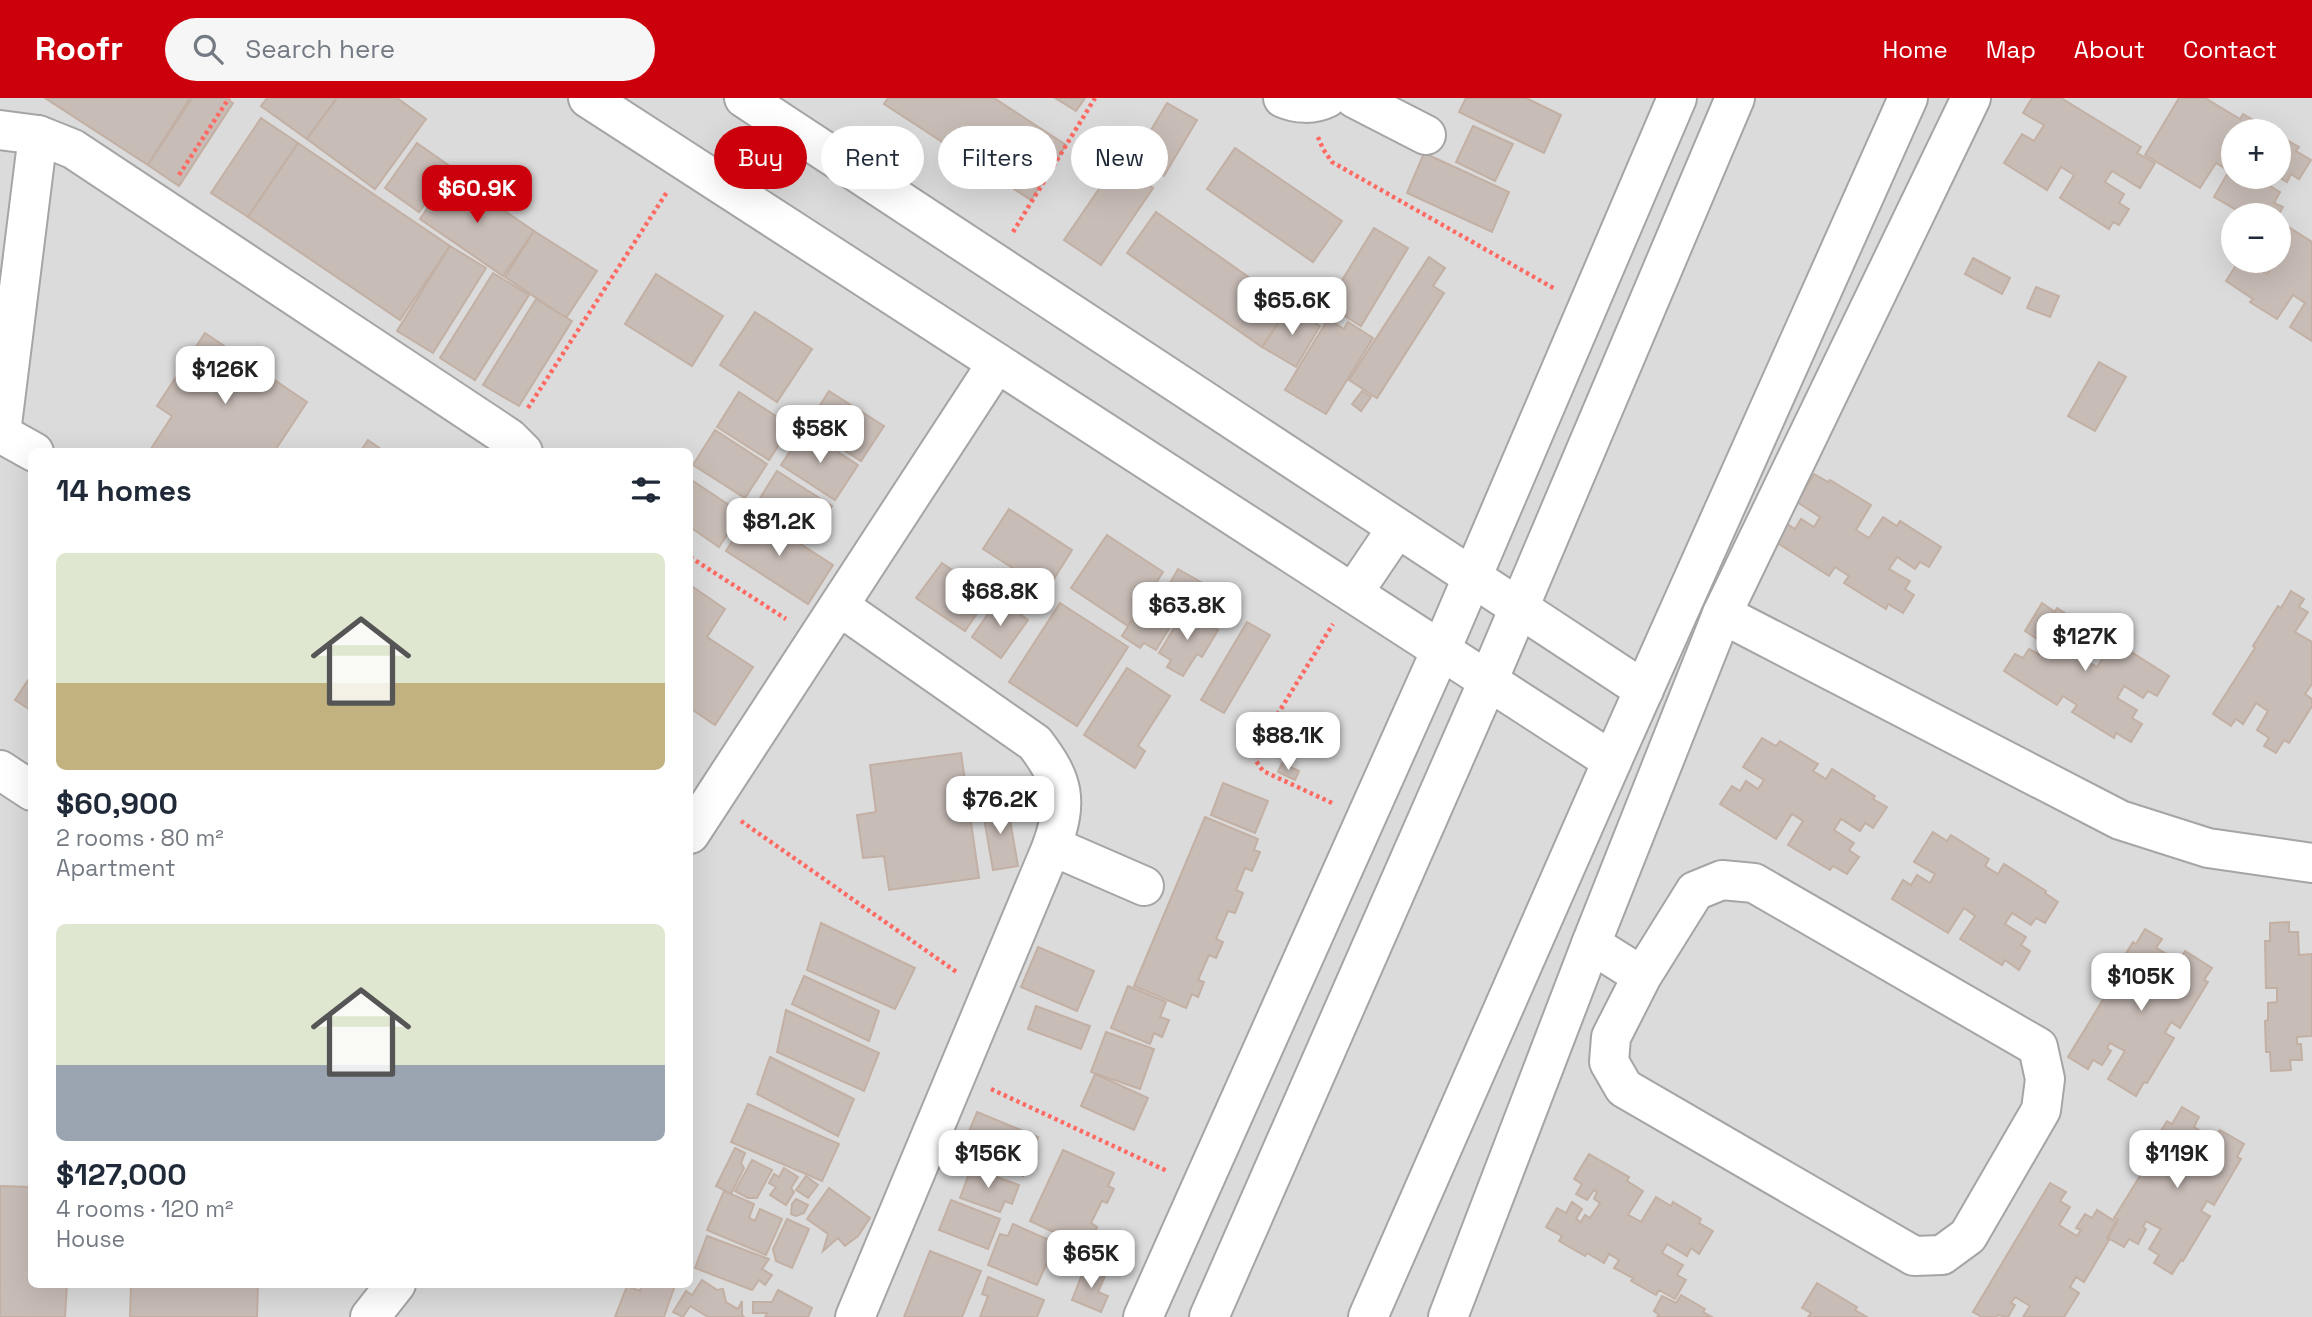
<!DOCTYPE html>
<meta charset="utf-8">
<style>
body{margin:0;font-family:"Space Grotesk",sans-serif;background:#f6f6f7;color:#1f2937;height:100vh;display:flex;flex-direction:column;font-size:26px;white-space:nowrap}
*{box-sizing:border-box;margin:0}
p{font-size:23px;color:#747a83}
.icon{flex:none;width:38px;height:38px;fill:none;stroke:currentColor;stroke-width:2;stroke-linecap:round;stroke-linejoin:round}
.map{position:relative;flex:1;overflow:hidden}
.details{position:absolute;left:28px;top:350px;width:665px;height:840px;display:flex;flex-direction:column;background:#fff;border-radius:10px;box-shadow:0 7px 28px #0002}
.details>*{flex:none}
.guide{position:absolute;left:714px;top:28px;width:665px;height:63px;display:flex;gap:14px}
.fabs{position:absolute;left:2221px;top:21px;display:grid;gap:14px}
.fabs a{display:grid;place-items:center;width:70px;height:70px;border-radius:50%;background:#fff;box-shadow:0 7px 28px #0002;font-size:35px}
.price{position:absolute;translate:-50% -60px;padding:0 16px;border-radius:14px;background:#fff;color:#222;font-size:23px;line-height:46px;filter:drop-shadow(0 2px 4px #0008)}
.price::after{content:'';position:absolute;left:50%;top:42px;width:21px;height:16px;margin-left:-10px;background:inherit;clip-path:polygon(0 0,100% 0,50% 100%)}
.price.current{background:#cb000c;color:#fff}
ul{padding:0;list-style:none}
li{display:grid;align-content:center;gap:14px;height:371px;padding:0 28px}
li span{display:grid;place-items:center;height:217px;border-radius:10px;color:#555}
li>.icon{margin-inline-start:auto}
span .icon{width:126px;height:126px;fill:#fffc;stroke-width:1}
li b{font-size:30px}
h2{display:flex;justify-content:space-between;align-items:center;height:84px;padding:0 28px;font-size:30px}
.chip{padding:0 24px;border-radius:32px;background:#fff;box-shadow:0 7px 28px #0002;font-size:24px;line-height:63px}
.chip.current{background:#cb000c;color:#fff}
header{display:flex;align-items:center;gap:42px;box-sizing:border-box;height:98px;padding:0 35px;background:#cb000c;color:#fff}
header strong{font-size:33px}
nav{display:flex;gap:38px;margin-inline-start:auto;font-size:24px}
.search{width:490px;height:63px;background:#f6f6f7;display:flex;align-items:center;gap:18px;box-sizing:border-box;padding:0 24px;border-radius:38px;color:#747a83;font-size:26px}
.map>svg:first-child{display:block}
.residential{fill:#dcdbdb;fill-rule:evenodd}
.building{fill:#c8bcb6;stroke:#c3b0a4;stroke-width:2}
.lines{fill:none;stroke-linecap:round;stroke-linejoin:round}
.minor-casing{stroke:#a5a5a5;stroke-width:42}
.path{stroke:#ff6b64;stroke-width:4.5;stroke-dasharray:3.5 3.5;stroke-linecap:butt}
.minor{stroke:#fff;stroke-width:38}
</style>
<header>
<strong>Roofr</strong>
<div class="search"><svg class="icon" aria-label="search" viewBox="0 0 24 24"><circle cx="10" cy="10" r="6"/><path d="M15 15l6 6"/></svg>Search here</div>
<nav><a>Home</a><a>Map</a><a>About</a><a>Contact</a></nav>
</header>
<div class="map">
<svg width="2312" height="1219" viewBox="0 0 2312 1219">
<rect width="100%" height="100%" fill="#f0ebe3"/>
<path class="residential" d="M 0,0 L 2312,0 L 2312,1219 L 0,1219 ZM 2233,33 L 2278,33 L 2278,79 L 2233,79 ZM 2233,117 L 2278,117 L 2278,163 L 2233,163 ZM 32,354 L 690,354 L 690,1186 L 32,1186 Z"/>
<g class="building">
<polygon points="45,0 190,0 148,67"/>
<polygon points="192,0 225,0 233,5 179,88 148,67"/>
<polygon points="267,0 337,0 307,41 261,8"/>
<polygon points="337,0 397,0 426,21 375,91 307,41"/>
<polygon points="888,0 994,0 1066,47 1031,102 884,6"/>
<polygon points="1055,0 1085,0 1076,13"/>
<polygon points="1466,0 1526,0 1561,17 1544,55 1459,14"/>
<polygon points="2032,0 2061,0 2141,49 2137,55 2155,65 2140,90 2112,73 2105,84 2124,96 2119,105 2129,111 2119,127 2113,124 2109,131 2060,100 2074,77 2061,69 2047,92 2004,65 2022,36 2034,43 2044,27 2023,15"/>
<polygon points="2179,0 2205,0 2240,21 2243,16 2272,33 2233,33 2233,79 2262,79 2260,82 2280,94 2274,105 2283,109 2278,118 2245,117 2214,99 2229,73 2216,65 2200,90 2145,57"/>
<polygon points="1167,5 1197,22 1164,78 1134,61"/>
<polygon points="261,20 298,45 248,119 211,95"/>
<polygon points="1473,28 1513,46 1495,83 1456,64"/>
<polygon points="2278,37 2299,49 2296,53 2311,62 2299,81 2291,76 2287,84 2278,79"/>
<polygon points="298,45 450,148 400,222 248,119"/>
<polygon points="417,45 451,69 419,114 385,90"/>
<polygon points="1235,50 1342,123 1313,164 1207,91"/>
<polygon points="1424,55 1509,94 1492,134 1407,95"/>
<polygon points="1116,66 1153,90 1101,167 1064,142"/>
<polygon points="451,76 534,133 503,178 420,121"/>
<polygon points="1156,114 1290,208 1262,249 1127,155"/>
<polygon points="2279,123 2312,144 2312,243 2290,229 2305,205 2293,197 2277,221 2250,204 2253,201 2226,183 2239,163 2246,163 2267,176 2275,163 2278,163"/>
<polygon points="1374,130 1408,150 1361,228 1327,207"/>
<polygon points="534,133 597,173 566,220 505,179"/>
<polygon points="450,148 486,170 433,255 397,233"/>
<polygon points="1429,159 1445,170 1433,188 1444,195 1377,300 1349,282"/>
<polygon points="1973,160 2010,180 2002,196 1965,176"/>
<polygon points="493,175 529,197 475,282 440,260"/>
<polygon points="656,176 723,218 692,268 625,226"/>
<polygon points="2036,189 2059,198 2050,219 2027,210"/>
<polygon points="536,201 572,223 519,308 483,287"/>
<polygon points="1290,208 1320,228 1296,269 1262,249"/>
<polygon points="755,214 812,251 777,304 720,267"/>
<polygon points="1328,221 1344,231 1348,224 1373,240 1326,316 1285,292"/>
<polygon points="205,235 307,304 274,354 149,354 172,318 157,308"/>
<polygon points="2099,264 2126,279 2095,333 2068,318"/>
<polygon points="829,293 884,328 861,363 807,328"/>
<polygon points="1362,293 1371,299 1361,313 1352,306"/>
<polygon points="739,294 791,328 769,362 717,329"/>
<polygon points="715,332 767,366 745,400 693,367"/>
<polygon points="804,332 858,367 835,402 781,367"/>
<polygon points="368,342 385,354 360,354"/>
<polygon points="777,373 832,408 809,443 755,408"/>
<polygon points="1814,376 1828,384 1830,382 1871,407 1856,432 1869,440 1883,419 1897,428 1900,423 1941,449 1929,469 1920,464 1915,471 1897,459 1889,471 1910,483 1905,491 1914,497 1903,515 1888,506 1886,511 1844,485 1849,478 1835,469 1829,478 1776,444 1787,426 1795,431 1801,421 1814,429 1820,419 1797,404"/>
<polygon points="690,381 741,415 719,449 690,429"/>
<polygon points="1009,411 1072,452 1047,492 983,451"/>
<polygon points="751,414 833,467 808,506 726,453"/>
<polygon points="1107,437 1163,474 1128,528 1071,490"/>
<polygon points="942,465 989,498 965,533 916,500"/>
<polygon points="1178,471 1204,486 1193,506 1166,492"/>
<polygon points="690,487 725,511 707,539 753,569 715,627 690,610"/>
<polygon points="1151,491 1182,509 1156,552 1144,545 1140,550 1122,538"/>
<polygon points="2291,493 2304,501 2299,509 2308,514 2295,534 2312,544 2312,586 2305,596 2312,601 2312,608 2289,645 2284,642 2276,655 2264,648 2269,640 2257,632 2268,613 2256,605 2243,626 2236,621 2231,628 2213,616 2255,550 2253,548 2278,508 2281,510"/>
<polygon points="1213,494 1236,509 1224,528 1201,513"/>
<polygon points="999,500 1028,522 1001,560 972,539"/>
<polygon points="1060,505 1128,549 1077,628 1009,584"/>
<polygon points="2042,505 2055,514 2057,510 2099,537 2084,561 2097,569 2110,548 2125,557 2128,552 2169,578 2157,598 2148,593 2143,600 2124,588 2117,600 2137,612 2132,620 2142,626 2131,644 2116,635 2114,640 2072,614 2077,607 2063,598 2057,607 2004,573 2015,556 2023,560 2029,551 2042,558 2048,548 2025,533"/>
<polygon points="1185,512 1218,532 1202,559 1197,556 1183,578 1167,569 1171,562 1159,555"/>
<polygon points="1247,524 1270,537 1224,615 1201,602"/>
<polygon points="1127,570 1170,598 1138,648 1145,653 1135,670 1084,637"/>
<polygon points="32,576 32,613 15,602"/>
<polygon points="1762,640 1776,648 1780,643 1818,666 1813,673 1826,681 1832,671 1875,698 1873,701 1887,709 1873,730 1865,725 1860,733 1841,721 1834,732 1854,745 1849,752 1859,759 1847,776 1833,768 1830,772 1788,747 1803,723 1792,716 1776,741 1720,706 1732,688 1740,693 1746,683 1758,691 1764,682 1743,669"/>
<polygon points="961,655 979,780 889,792 884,758 863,760 857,717 876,714 870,667"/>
<polygon points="1282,665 1299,673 1295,682 1278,674"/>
<polygon points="1223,685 1268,703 1255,735 1211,717"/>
<polygon points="1007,705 1018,768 993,772 982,709"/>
<polygon points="1205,719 1258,741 1254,752 1260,754 1252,773 1245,770 1236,792 1243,795 1235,815 1228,813 1216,841 1223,844 1216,860 1209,857 1198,882 1204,884 1198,899 1192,896 1186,910 1134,888"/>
<polygon points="1933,734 1947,743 1951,737 1989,761 1985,768 1998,776 2004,766 2046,793 2045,795 2058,804 2045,825 2036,820 2031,827 2012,815 2005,826 2026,839 2021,847 2030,853 2019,872 2005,862 2002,867 1960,841 1975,818 1964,810 1948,835 1892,801 1903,782 1911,787 1917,777 1930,785 1935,776 1914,764"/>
<polygon points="2289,824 2289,834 2298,834 2299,857 2312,856 2312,938 2297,939 2297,946 2301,946 2302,962 2290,962 2291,972 2271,973 2270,954 2266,954 2265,923 2268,922 2268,905 2277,904 2277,890 2266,890 2265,843 2270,843 2270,825"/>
<polygon points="821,825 915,870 895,911 807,872"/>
<polygon points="2145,831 2162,841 2156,850 2167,856 2156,874 2168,881 2185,853 2212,870 2204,882 2208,884 2180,930 2171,924 2165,935 2174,940 2147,985 2144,984 2136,998 2108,981 2125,953 2110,945 2107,950 2111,953 2102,967 2093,962 2088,971 2068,959 2118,877 2114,875 2133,844 2136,846"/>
<polygon points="1038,849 1094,873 1077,913 1021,889"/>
<polygon points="804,878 879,913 869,943 792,906"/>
<polygon points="1128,888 1166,904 1160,919 1169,922 1162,939 1154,935 1150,946 1111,930"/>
<polygon points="1036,908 1090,928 1081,951 1028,931"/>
<polygon points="786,912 879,955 864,993 777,954"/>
<polygon points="1106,934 1154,951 1140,991 1091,974"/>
<polygon points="770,959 854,1001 838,1038 757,996"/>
<polygon points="1095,976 1148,1000 1134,1032 1081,1008"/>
<polygon points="748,1006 839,1046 822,1083 731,1044"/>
<polygon points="2182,1009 2199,1019 2194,1029 2201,1033 2190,1051 2204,1059 2220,1032 2244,1046 2237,1059 2241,1061 2214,1107 2207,1103 2201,1113 2210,1118 2183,1163 2181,1162 2172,1176 2154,1165 2159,1157 2149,1151 2161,1131 2146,1123 2143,1129 2146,1131 2138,1146 2129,1141 2124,1149 2108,1140 2118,1122 2114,1120 2156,1052 2151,1049 2167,1023 2172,1026"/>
<polygon points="977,1014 1038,1039 1023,1078 961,1053"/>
<polygon points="735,1050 745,1055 741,1065 744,1070 731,1096 716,1088"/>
<polygon points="1063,1052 1114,1075 1108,1088 1114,1091 1107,1105 1102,1103 1091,1125 1097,1129 1091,1144 1084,1141 1081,1147 1030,1123"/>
<polygon points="1589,1056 1629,1079 1627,1083 1643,1093 1628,1117 1641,1124 1656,1099 1671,1108 1673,1104 1701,1121 1699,1125 1713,1133 1699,1156 1691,1150 1687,1158 1667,1146 1662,1155 1683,1167 1677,1177 1686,1182 1675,1201 1659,1192 1656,1197 1631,1183 1633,1180 1614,1170 1619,1162 1609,1156 1604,1165 1587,1155 1585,1158 1559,1143 1562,1138 1546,1129 1557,1110 1566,1115 1572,1104 1582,1111 1576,1121 1581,1124 1585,1117 1590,1120 1600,1105 1594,1101 1597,1094 1594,1092 1587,1102 1576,1096 1582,1086 1574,1081"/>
<polygon points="752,1062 772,1072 757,1100 748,1100 735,1093"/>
<polygon points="784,1070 798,1079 791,1090 794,1094 786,1107 770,1097 776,1089 769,1085 774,1076 779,1079"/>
<polygon points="971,1070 1019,1087 1012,1106 1005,1103 1000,1114 960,1100"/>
<polygon points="806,1078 818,1087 808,1100 796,1092"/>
<polygon points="2050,1085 2066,1094 2060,1103 2070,1109 2059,1127 2077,1138 2081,1132 2076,1130 2085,1116 2092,1120 2097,1112 2116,1124 2107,1140 2109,1142 2084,1184 2076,1179 2070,1189 2079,1195 2064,1219 2023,1219 2030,1208 2015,1199 2011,1205 2015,1207 2008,1219 1998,1217 1996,1219 1982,1219 1973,1214"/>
<polygon points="0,1088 32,1089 32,1186 67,1186 65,1219 0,1219"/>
<polygon points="829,1090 870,1120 858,1138 845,1148 838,1140 823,1153 828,1136 807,1121"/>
<polygon points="724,1093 754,1106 749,1120 755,1123 760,1111 782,1121 766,1157 707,1132"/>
<polygon points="796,1101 808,1107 804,1115 796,1118 791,1116 792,1106"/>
<polygon points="951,1102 1000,1121 988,1151 939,1132"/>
<polygon points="787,1121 809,1131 792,1170 776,1163 773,1151"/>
<polygon points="1013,1126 1056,1145 1037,1187 988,1167 1000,1136 1008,1138"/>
<polygon points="707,1138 769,1161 762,1171 772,1177 765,1187 759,1182 752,1192 695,1170"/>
<polygon points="930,1153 981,1173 962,1219 904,1219"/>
<polygon points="1085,1169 1105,1178 1098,1194 1108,1198 1101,1214 1072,1202"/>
<polygon points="988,1179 1044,1202 1037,1219 980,1219 988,1198 982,1196"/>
<polygon points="702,1182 717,1192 723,1191 726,1204 738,1211 742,1203 742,1217 744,1219 708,1219 690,1208 683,1219 673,1214 686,1193 692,1197"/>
<polygon points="1817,1185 1857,1209 1855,1212 1867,1219 1808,1219 1811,1215 1802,1210"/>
<polygon points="131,1186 258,1186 257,1219 130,1219"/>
<polygon points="642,1186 675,1187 664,1219 615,1219 627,1188 640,1193"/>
<polygon points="778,1192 812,1210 808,1219 765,1219 767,1215 753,1215 753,1204 772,1204"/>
<polygon points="1681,1197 1705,1211 1703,1214 1712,1219 1657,1219 1659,1217 1654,1213 1662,1198 1676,1205"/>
</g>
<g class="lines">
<g class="minor-casing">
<g id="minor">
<polyline points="588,0 1612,663"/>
<polyline points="744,0 1644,592"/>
<path d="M 1283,0 C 1297,6 1313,7 1327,0"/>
<polyline points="1354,0 1426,37"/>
<polyline points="0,32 38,37 73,51 509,340 523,354"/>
<polyline points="0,335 34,354"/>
<polyline points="1,335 38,37"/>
<polyline points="1353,495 1397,430"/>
<path d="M 839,508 L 1035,645 C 1064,683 1068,702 1052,748 L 855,1219"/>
<polyline points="1722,516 2120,722 2208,750 2312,765"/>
<polyline points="0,672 32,693"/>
<polyline points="690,736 997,265"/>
<polyline points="1052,748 1144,788"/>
<polyline points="1591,846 1642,878 1695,793 1722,782 1754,785 2038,949 2045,981 2041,1012 1968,1138 1942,1157 1914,1158 1624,990 1609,964 1611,939 1642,878"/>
<polyline points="370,1219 396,1186"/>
<polyline points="1143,1219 1441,552 1677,0"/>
<polyline points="1209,1219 1488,583 1735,0"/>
<polyline points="1368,1219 1612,663 1908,0"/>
<polyline points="1448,1219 1591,846 1722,516 1971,0"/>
</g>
</g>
<g class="path">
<polyline points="1318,39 1323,51 1332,64 1555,191"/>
<polyline points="179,77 229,0"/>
<polyline points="1013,134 1095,0"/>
<polyline points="528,310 667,94"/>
<polyline points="690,459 786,521"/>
<polyline points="1332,705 1263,673 1256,663 1258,649 1263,640 1333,526"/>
<polyline points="741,723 958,875"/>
<polyline points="991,991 1167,1073"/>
</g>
<use href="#minor" class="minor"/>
</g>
</svg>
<div class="fabs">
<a>+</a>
<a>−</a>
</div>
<b class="price current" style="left:477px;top:127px">$60.9K</b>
<b class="price" style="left:1292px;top:239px">$65.6K</b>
<b class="price" style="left:225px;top:308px">$126K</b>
<b class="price" style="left:820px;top:367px">$58K</b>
<b class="price" style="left:779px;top:460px">$81.2K</b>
<b class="price" style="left:1000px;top:530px">$68.8K</b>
<b class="price" style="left:1187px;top:544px">$63.8K</b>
<b class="price" style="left:2085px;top:575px">$127K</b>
<b class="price" style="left:1288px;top:674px">$88.1K</b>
<b class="price" style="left:1000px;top:738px">$76.2K</b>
<b class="price" style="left:2141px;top:915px">$105K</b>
<b class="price" style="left:988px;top:1092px">$156K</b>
<b class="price" style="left:2177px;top:1092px">$119K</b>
<b class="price" style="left:1091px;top:1192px">$65K</b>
<div class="guide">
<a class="chip current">Buy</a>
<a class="chip">Rent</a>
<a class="chip">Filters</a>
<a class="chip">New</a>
</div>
<section class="details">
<h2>14 homes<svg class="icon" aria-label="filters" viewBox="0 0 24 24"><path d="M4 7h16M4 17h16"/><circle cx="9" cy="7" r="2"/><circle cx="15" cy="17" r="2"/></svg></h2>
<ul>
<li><span style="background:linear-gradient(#dfe7d0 60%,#c2b280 0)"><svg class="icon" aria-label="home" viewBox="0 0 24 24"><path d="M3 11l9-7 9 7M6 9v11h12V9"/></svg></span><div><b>$60,900</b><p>2 rooms · 80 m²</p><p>Apartment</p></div></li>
<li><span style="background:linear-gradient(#dfe7d0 65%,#9aa5b1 0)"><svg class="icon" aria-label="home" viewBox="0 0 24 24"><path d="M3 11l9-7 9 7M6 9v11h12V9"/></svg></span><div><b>$127,000</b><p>4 rooms · 120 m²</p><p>House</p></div></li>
</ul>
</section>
</div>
